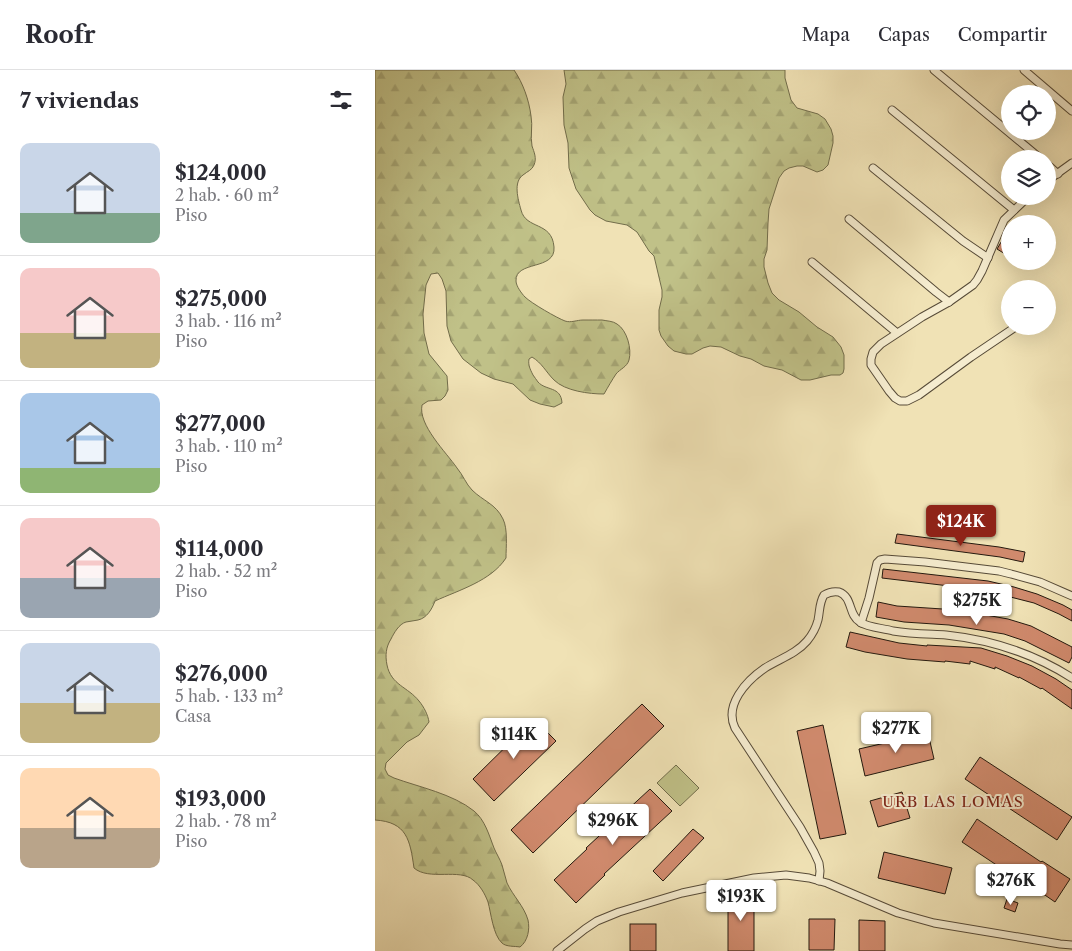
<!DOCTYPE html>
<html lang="es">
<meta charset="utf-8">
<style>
body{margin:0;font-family:"Libre Caslon Text",serif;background:#f2f2f3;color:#2b2b33;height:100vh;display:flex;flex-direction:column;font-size:19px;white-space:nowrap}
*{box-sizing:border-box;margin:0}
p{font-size:16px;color:#7c7c81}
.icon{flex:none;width:28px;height:28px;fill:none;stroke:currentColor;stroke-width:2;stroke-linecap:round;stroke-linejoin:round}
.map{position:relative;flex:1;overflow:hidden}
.details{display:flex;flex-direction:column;background:#fff;width:375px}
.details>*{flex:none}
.tools{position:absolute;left:626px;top:15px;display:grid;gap:10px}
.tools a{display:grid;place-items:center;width:55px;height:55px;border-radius:50%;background:#fff;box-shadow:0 5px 20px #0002;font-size:25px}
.price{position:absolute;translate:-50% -42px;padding:0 11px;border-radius:5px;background:#fff;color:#222;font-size:16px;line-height:32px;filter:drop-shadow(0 1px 2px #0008)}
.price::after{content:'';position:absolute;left:50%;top:30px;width:15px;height:11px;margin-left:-8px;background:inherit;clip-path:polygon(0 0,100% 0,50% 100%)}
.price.active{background:#8f2418;color:#fff}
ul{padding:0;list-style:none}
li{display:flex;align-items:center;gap:15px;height:125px;padding:0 20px}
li+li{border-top:1px solid #e1e1e2}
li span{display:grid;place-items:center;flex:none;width:140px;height:100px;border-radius:10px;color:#555}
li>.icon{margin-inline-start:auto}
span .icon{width:60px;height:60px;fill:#fffc;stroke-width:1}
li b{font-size:21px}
h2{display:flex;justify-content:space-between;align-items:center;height:60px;padding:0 20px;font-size:21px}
header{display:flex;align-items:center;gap:30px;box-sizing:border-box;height:70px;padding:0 25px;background:#fff;border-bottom:1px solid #e1e1e2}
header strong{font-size:24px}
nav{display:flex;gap:28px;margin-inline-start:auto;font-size:18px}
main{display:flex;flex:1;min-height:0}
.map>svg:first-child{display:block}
.forest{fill:url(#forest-firs);stroke:#726d4b}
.pitch{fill:#c0c188;stroke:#726d4b}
.building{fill:#d08a6d;stroke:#24190e}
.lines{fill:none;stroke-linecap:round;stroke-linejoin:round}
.street-casing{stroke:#574b38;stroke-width:9}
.street{stroke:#f5eccf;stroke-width:7}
.labels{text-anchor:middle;stroke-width:4;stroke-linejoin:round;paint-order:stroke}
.neighbourhood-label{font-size:15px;letter-spacing:1px;fill:#7a1f14;stroke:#f5eccf}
</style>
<header>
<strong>Roofr</strong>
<nav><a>Mapa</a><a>Capas</a><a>Compartir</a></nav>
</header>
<main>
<section class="details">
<h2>7 viviendas<svg class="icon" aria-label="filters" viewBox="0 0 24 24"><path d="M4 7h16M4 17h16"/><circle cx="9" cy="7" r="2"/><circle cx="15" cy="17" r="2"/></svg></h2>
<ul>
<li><span style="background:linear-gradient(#c9d6e8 70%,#7fa58c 0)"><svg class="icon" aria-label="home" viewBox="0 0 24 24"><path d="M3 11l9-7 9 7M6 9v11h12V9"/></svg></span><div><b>$124,000</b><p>2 hab. · 60 m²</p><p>Piso</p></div></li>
<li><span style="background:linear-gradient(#f6c9c9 65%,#c2b280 0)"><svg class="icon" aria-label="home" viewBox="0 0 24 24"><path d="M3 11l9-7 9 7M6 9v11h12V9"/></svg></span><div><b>$275,000</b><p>3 hab. · 116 m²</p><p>Piso</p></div></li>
<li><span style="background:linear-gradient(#a9c7e8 75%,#8fb573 0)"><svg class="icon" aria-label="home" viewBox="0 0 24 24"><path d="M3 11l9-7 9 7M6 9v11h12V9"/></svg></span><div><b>$277,000</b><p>3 hab. · 110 m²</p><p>Piso</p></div></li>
<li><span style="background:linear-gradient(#f6c9c9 60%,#9aa5b1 0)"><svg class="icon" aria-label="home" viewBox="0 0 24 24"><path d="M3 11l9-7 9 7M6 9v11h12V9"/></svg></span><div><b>$114,000</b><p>2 hab. · 52 m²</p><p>Piso</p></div></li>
<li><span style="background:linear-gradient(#c9d6e8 60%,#c2b280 0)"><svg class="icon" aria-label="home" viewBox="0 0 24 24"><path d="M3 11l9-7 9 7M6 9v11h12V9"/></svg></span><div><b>$276,000</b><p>5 hab. · 133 m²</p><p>Casa</p></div></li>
<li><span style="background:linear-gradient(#ffd9b3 60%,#b9a48a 0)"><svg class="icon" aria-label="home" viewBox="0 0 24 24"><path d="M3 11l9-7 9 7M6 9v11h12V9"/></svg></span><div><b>$193,000</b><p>2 hab. · 78 m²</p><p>Piso</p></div></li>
</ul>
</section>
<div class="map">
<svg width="697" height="881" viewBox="0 0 697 881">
<defs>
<pattern id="forest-firs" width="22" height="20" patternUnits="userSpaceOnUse" patternTransform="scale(1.25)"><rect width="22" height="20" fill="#c0c188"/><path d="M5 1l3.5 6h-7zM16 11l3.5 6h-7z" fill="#a5a574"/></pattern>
</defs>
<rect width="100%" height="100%" fill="#f0e2b5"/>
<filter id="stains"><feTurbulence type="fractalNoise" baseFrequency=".004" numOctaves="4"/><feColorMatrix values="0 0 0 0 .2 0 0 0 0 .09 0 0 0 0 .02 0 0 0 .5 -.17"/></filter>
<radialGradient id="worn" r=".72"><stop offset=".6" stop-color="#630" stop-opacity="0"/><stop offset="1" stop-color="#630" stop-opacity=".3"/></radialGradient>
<g class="forest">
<path d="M 0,0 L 139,0 C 148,13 154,30 156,46 C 158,56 155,66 157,76 C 159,82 162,88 159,95 C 157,100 153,101 148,105 C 138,112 143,129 146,140 C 151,160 177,151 179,177 C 181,201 140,190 141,211 C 141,216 147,224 150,227 C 156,233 182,248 190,251 C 196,253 202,250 208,250 C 215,250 221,250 227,250 C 232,251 238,251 242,254 C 252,260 257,279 254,290 C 252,297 245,299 241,304 C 237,310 233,317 229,324 C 214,324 190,321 179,310 C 171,302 167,293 157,287 L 154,289 C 153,295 155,299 158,305 C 160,307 161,310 163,312 C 171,321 186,316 187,333 L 179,337 L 165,334 L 155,330 L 138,314 L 119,309 L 106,303 L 88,289 L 76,271 L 72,256 L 71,221 L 67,209 L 63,203 L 56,204 L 51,215 L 48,244 L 49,263 L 54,284 L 72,306 L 73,320 L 70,326 L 66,330 L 53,331 L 47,335 C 43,355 71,382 82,398 C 88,405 91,414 97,420 C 108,431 121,434 128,449 C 133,459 131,477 131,488 C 116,511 84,520 60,531 C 57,539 52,548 43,550 C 39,551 35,551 31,552 C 24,554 19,563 16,569 C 11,577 10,585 12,595 C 16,615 33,617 44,631 C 49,637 53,645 54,652 L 44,665 L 32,672 L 11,693 L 10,699 L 13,705 L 19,708 C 44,717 78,724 99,741 C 110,750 114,765 119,778 C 121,783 125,789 127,795 C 129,801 130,807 132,813 C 138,826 149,836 153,850 C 155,859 153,871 145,877 C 140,876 131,877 127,873 C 118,865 116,843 113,832 C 110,824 105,815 98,810 C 85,798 54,811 39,798 C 35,770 32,752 0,750 Z"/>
<polygon points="189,0 410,0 410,8 416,30 422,38 443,44 450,49 456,59 458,66 458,73 453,95 448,100 442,102 428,96 422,96 414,98 409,101 404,108 394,139 393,153 392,180 389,189 389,197 393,213 397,223 404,230 424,242 442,257 458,267 466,277 469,285 469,299 468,303 465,305 456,305 435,310 426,310 407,300 389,296 376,289 365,286 346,277 335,276 328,278 317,284 311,284 299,281 293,276 286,266 284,260 284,240 287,227 287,220 279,186 274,181 262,162 252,155 231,151 220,145 215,140 201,119 194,98 193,73 189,55 188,27 191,14"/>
</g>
<polygon class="pitch" points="301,695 324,718 305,736 282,713"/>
<g class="building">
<polygon points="635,157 635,187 622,179"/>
<polygon points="522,464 624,477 650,482 648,492 625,487 520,473"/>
<polygon points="508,499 613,511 639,517 662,524 688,535 697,540 697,551 684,544 659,533 608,520 507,508"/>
<polygon points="503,532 522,536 583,540 633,549 656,556 697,577 697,587 694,593 650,571 629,564 574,555 529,552 501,547"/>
<polygon points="475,562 524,573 552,576 552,575 606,578 632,586 657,596 681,609 697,620 697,639 667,618 666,619 644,607 644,608 620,597 620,599 595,591 595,594 570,591 570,592 532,589 490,582 471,577"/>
<polygon points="267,634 289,656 158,783 136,760"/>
<polygon points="159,649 181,671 119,731 98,709"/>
<polygon points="448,655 471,764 445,769 422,661"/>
<polygon points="553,663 559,689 490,706 484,679"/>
<polygon points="605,687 697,747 682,770 590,709"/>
<polygon points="275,719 297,741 229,804 230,805 201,833 179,810 212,779 211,778"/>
<polygon points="527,722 535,748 503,757 495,731"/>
<polygon points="602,749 666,792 667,791 695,809 680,832 648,810 647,812 587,772"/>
<polygon points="318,759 329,768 288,811 278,801"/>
<polygon points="509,782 577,798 570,824 503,808"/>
<rect x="353" y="822" width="26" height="59"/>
<polygon points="632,829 643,833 640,842 629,838"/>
<polygon points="434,849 460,849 459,880 434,880"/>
<polygon points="484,850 510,851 510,881 484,881"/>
<rect x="255" y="854" width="26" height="27"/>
</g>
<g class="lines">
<g class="street-casing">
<g id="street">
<polyline points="559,0 666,89"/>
<polyline points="649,0 697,41"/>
<polyline points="517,40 639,140"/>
<polyline points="672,94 683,104"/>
<polyline points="498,98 588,171 613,188"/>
<polyline points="672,111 697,93"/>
<polyline points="474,149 561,222 574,232"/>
<polyline points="437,192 522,263"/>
<polyline points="672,235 674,234"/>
<polyline points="642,256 596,287 544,325 532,331 525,331 520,328 514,321 496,295 496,289 498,282 506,274 547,247 574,232 598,215 602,210 607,201 629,150 654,126"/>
<polyline points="486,553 494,528 502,493 505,490 510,489 550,492 624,501 636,504 665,512 697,526"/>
<path d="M 444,811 L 445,801 L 444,793 L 439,782 L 425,757 L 360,658 C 349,635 371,611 390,598 C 404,589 421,584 432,571 C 437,565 441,558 443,550 C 445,541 444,533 449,525 C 454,522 458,521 464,522 C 478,527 473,545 485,552 C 494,558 508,558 518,561 C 536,564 554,564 571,565 C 618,570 658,583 697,608"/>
<polyline points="182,881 210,859 222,851 244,842 307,823 379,808 411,805 434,808 452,813 523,843 559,853 685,874 697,875"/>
</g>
</g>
<use href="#street" class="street"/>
</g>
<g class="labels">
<g class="neighbourhood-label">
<text x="578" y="737">URB LAS LOMAS</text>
</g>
</g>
<rect width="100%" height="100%" filter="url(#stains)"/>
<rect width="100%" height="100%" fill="url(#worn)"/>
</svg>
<div class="tools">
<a><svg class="icon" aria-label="locate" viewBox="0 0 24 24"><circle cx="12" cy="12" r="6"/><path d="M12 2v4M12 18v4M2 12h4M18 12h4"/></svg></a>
<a><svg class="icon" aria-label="layers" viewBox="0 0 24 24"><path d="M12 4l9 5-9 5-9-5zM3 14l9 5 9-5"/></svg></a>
<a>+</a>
<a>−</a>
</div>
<b class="price active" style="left:586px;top:477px">$124K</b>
<b class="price" style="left:602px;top:556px">$275K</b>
<b class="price" style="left:521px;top:684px">$277K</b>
<b class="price" style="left:139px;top:690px">$114K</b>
<b class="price" style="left:238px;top:776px">$296K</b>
<b class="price" style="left:636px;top:836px">$276K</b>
<b class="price" style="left:366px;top:852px">$193K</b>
</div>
</main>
